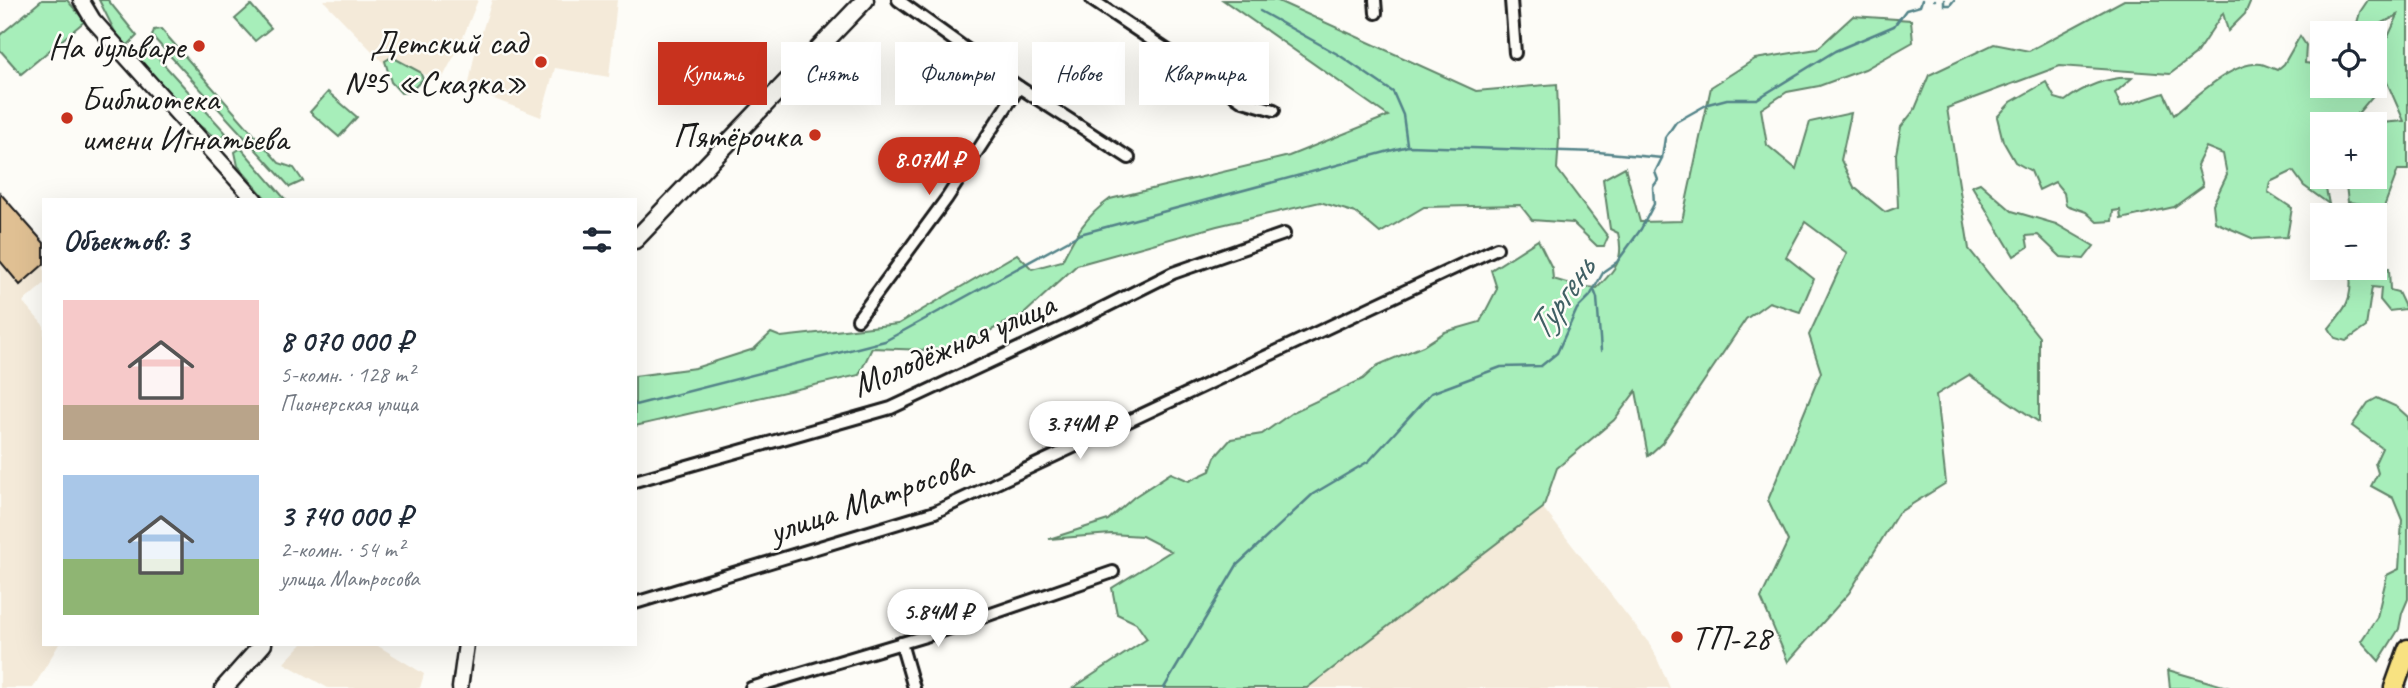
<!DOCTYPE html>
<html lang="ru">
<meta charset="utf-8">
<style>
body{margin:0;font-family:Caveat,sans-serif;background:#f6f6f7;color:#1f2937;height:100vh;display:flex;flex-direction:column;font-size:26px;white-space:nowrap}
*{box-sizing:border-box;margin:0}
p{font-size:23px;color:#747a83}
.icon{flex:none;width:38px;height:38px;fill:none;stroke:currentColor;stroke-width:2;stroke-linecap:round;stroke-linejoin:round}
.map{position:relative;flex:1;overflow:hidden}
.details{position:absolute;left:42px;top:198px;width:595px;height:448px;display:flex;flex-direction:column;background:#fff;border-radius:0px;box-shadow:0 7px 28px #0002}
.details>*{flex:none}
.guide{position:absolute;left:658px;top:42px;width:665px;height:63px;display:flex;gap:14px}
.tools{position:absolute;left:2310px;top:21px;display:grid;gap:14px}
.tools a{display:grid;place-items:center;width:77px;height:77px;border-radius:0px;background:#fff;box-shadow:0 7px 28px #0002;font-size:35px}
.price{position:absolute;translate:-50% -60px;padding:0 16px;border-radius:24px;background:#fff;color:#222;font-size:23px;line-height:46px;filter:drop-shadow(0 2px 4px #0008)}
.price::after{content:'';position:absolute;left:50%;top:42px;width:21px;height:16px;margin-left:-10px;background:inherit;clip-path:polygon(0 0,100% 0,50% 100%)}
.price.current{background:#c8321e;color:#fff}
ul{padding:0;list-style:none}
li{display:flex;align-items:center;gap:21px;height:175px;padding:0 21px}
li span{display:grid;place-items:center;flex:none;width:196px;height:140px;border-radius:0px;color:#555}
li>.icon{margin-inline-start:auto}
span .icon{width:84px;height:84px;fill:#fffc;stroke-width:1}
li b{font-size:30px}
h2{display:flex;justify-content:space-between;align-items:center;height:84px;padding:0 21px;font-size:30px}
.pill{padding:0 24px;border-radius:0px;background:#fff;box-shadow:0 7px 28px #0002;font-size:24px;line-height:63px}
.pill.current{background:#c8321e;color:#fff}
.map>svg:first-child{display:block}
.built{fill:#f4ead9}
.green{fill:#a7eeba;stroke:#62856b;stroke-width:2}
.lines{fill:none;stroke-linecap:round;stroke-linejoin:round}
.stream{stroke:#528388;stroke-width:2.5}
.building{fill:#e0c093;stroke:#1c1c1c;stroke-width:2}
.minor-casing{stroke:#1c1c1c;stroke-width:16}
.tertiary-casing{stroke:#1c1c1c;stroke-width:19}
.secondary-casing{stroke:#1c1c1c;stroke-width:21}
.primary-casing{stroke:#1c1c1c;stroke-width:23}
.minor{stroke:#fdfcf7;stroke-width:10}
.tertiary{stroke:#fdfcf7;stroke-width:14}
.secondary{stroke:#fdfcf7;stroke-width:16}
.primary{stroke:#f8e281;stroke-width:18}
.poi-dot{fill:#c8321e;stroke:#fdfcf7;stroke-width:2.5}
.labels{text-anchor:middle;stroke-width:5;stroke-linejoin:round;paint-order:stroke}
.poi-label{font-size:35px;fill:#1c1c1c;stroke:#fdfcf7;text-anchor:end}
.street-label{font-size:35px;fill:#1c1c1c;stroke:#fdfcf7}
.water-label{font-size:37px;font-style:italic;fill:#406064;stroke:#fdfcf7}
</style>
<div class="map">
<svg width="2408" height="688" viewBox="0 0 2408 688">
<rect width="100%" height="100%" fill="#fdfcf7"/>
<filter id="ink" filterUnits="userSpaceOnUse"><feTurbulence type="fractalNoise" baseFrequency=".0143" numOctaves="2"/><feDisplacementMap in="SourceGraphic" scale="14" xChannelSelector="R" yChannelSelector="G"/><feConvolveMatrix kernelMatrix="1 2 1 2 8 2 1 2 1" color-interpolation-filters="sRGB"/></filter>
<g filter="url(#ink)">
<g class="built">
<polygon points="323,0 478,0 460,45 442,79 419,73 396,76"/>
<polygon points="492,0 617,0 609,77 555,68 541,117 468,89 474,57"/>
<polygon points="0,261 20,284 44,264 44,284 23,302 44,326 44,644 59,644 33,688 0,688"/>
<polygon points="1543,508 1652,647 1670,688 1307,688"/>
<polygon points="302,644 375,644 424,674 420,688 328,688 284,663"/>
</g>
<g class="green">
<polygon points="42,0 67,0 85,21 21,74 0,50 0,35"/>
<polygon points="99,0 108,0 137,36 127,46 116,34"/>
<path d="M 1223,0 L 1276,0 L 1476,91 L 1557,84 L 1559,139 L 1557,169 L 1608,237 L 1604,246 L 1597,246 L 1573,223 L 1532,220 L 1520,205 L 1424,207 L 1380,233 L 1356,213 L 1320,202 L 1217,226 L 1077,265 L 1024,314 L 957,347 L 926,350 L 872,348 L 859,375 L 635,426 L 635,376 L 695,368 L 754,349 L 771,333 L 781,337 L 898,324 L 1017,254 L 1032,269 L 1062,261 C 1075,235 1086,216 1110,199 L 1289,156 L 1388,116 Z"/>
<path d="M 2124,0 L 2251,0 L 2245,14 L 2228,31 L 2223,13 L 2195,55 L 2170,74 L 2060,66 L 1947,108 L 1969,249 L 2039,337 L 2039,422 L 1969,375 L 1936,395 L 1946,483 L 1898,513 L 1849,593 L 1788,662 L 1761,598 L 1788,541 L 1768,500 L 1821,372 L 1809,335 L 1847,253 L 1805,222 L 1786,257 L 1814,279 L 1800,312 L 1769,302 L 1746,319 L 1662,443 L 1648,456 L 1636,391 L 1614,420 L 1557,468 L 1543,508 L 1307,688 L 1073,688 L 1147,639 L 1136,623 L 1117,614 L 1112,588 L 1171,551 L 1142,536 L 1111,534 L 1049,539 L 1108,520 L 1134,497 L 1171,473 L 1189,481 L 1210,471 L 1215,457 L 1231,439 L 1262,434 L 1293,412 L 1363,379 L 1378,365 L 1423,346 L 1445,332 L 1480,322 L 1497,289 L 1491,270 L 1538,240 L 1552,268 L 1553,279 L 1577,286 L 1597,288 C 1615,270 1625,260 1618,233 L 1610,229 L 1603,179 L 1625,167 L 1640,222 L 1682,221 L 1711,87 L 1755,59 L 1817,49 L 1853,16 L 1911,20 L 1913,42 L 1865,69 L 1819,86 L 1787,92 L 1761,109 L 1767,145 L 1796,169 L 1810,122 L 1851,113 L 1841,160 L 1854,187 L 1885,212 L 1898,207 L 1896,154 L 1901,127 L 1915,109 L 1929,75 L 1994,44 L 2029,51 Z"/>
<path d="M 2368,0 L 2408,0 L 2408,170 L 2398,170 L 2384,207 L 2348,202 L 2345,177 L 2375,177 L 2375,124 L 2368,124 L 2404,121 L 2386,80 L 2349,124 L 2322,124 L 2322,151 L 2319,154 L 2329,204 L 2304,186 L 2293,171 L 2270,182 L 2268,192 L 2292,208 L 2287,237 L 2254,239 L 2215,222 L 2213,204 L 2227,175 L 2223,154 L 2206,147 L 2197,165 L 2203,186 L 2174,207 L 2121,219 L 2120,210 L 2113,211 L 2112,221 L 2097,222 L 2086,212 L 2066,205 L 2064,193 L 2055,182 L 2039,190 L 2031,171 L 2015,162 L 2003,141 L 1997,117 L 2011,102 L 2046,82 L 2055,98 L 2065,101 C 2083,87 2109,76 2132,78 L 2115,93 L 2121,107 L 2164,93 L 2174,115 C 2195,98 2232,61 2261,64 C 2266,65 2272,68 2277,70 L 2284,64 L 2300,36 L 2306,45 L 2305,63 L 2322,65 L 2322,86 L 2375,86 L 2375,53 L 2388,37 L 2398,15 L 2369,30 L 2356,27 L 2360,12 Z"/>
<polygon points="251,5 271,28 255,41 235,19"/>
<polygon points="161,29 279,163 294,168 303,181 290,187 152,36 154,30"/>
<path d="M 148,47 L 226,133 L 220,140 C 189,123 159,82 136,54 Z"/>
<polygon points="392,57 420,72 423,79 410,92 401,93 391,82 385,61"/>
<polygon points="328,92 357,117 339,137 310,112"/>
<polygon points="241,148 285,199 266,199 238,166 235,152"/>
<polygon points="1980,183 2012,211 2056,224 2094,246 2084,259 2061,257 2038,235 2026,236 2028,247 2014,256 1972,186"/>
<path d="M 2354,268 L 2389,268 L 2390,290 L 2398,292 L 2406,309 L 2389,311 L 2380,300 L 2381,288 L 2372,287 L 2366,327 L 2346,341 L 2335,338 L 2329,328 C 2345,309 2353,300 2350,274 Z"/>
<polygon points="2377,398 2397,407 2408,417 2408,599 2402,613 2399,629 2379,661 2361,641 2377,617 2387,575 2399,569 2402,520 2393,498 2371,486 2378,473 2375,463 2382,448 2352,426 2368,403"/>
<polygon points="2168,670 2230,688 2170,688"/>
</g>
<g class="lines">
<g class="stream">
<polyline points="1934,0 1935,0"/>
<polyline points="1944,0 1944,5 1950,5 1954,0"/>
<polyline points="1260,11 1339,55 1393,92 1403,115 1407,144"/>
<polyline points="1594,290 1597,298 1601,351"/>
<polyline points="635,405 885,341 1080,234 1408,146 1598,152 1662,158"/>
<polyline points="1164,688 1237,565 1313,494 1369,461 1431,393 1501,367 1541,366 1557,353 1577,309 1590,296 1604,271 1617,262 1641,229 1654,204 1653,187 1658,180 1655,172 1662,158 1665,138 1676,122 1708,104 1727,99 1757,99 1835,51 1894,26 1906,10 1920,6 1922,0"/>
</g>
</g>
<polygon class="building" points="0,193 44,243 44,264 20,285 0,261"/>
<g class="lines">
<g class="minor-casing">
<g id="minor">
<polyline points="898,0 1019,87 1129,158"/>
<polyline points="1092,0 1243,101 1274,110"/>
<polyline points="1375,0 1376,13"/>
<polyline points="1511,0 1515,53"/>
<polyline points="858,319 947,198 1019,87"/>
<polyline points="635,481 891,408 1075,322 1173,273 1284,234"/>
<polyline points="635,603 935,512 1497,248"/>
<polyline points="901,643 914,688"/>
<polyline points="751,688 942,631 1113,572"/>
</g>
</g>
<g class="tertiary-casing">
<g id="tertiary">
<polyline points="81,0 93,20 255,200"/>
<polyline points="460,688 466,644"/>
</g>
</g>
<g class="secondary-casing">
<g id="secondary">
<polyline points="635,240 865,0"/>
<polyline points="224,688 263,644"/>
</g>
</g>
<g class="primary-casing">
<polyline id="primary" points="2394,688 2408,649"/>
</g>
<use href="#minor" class="minor"/>
<use href="#tertiary" class="tertiary"/>
<use href="#secondary" class="secondary"/>
<use href="#primary" class="primary"/>
</g>
</g>
<g class="poi-dot">
<circle cx="199" cy="46" r="7"/>
<circle cx="541" cy="62" r="7"/>
<circle cx="67" cy="118" r="7"/>
<circle cx="815" cy="135" r="7"/>
<circle cx="1677" cy="637" r="7"/>
</g>
<g class="labels">
<g class="poi-label">
<text x="527" y="54">Детский сад<tspan x="527" dy="40">№5 «Сказка»</tspan></text>
<text x="185" y="58">На бульваре</text>
<text x="81" y="110" text-anchor="start">Библиотека<tspan x="81" dy="40">имени Игнатьева</tspan></text>
<text x="801" y="147">Пятёрочка</text>
<text x="1691" y="649" text-anchor="start">ТП-28</text>
</g>
<g class="street-label">
<text transform="translate(953 344) rotate(-23)" y="12">Молодёжная улица</text>
<text transform="translate(870 498) rotate(-19)" y="12">улица Матросова</text>
</g>
<g class="water-label">
<text transform="translate(1560 298) rotate(-55)" y="13">Тургень</text>
</g>
</g>
</svg>
<div class="tools">
<a><svg class="icon" aria-label="locate" viewBox="0 0 24 24"><circle cx="12" cy="12" r="6"/><path d="M12 2v4M12 18v4M2 12h4M18 12h4"/></svg></a>
<a>+</a>
<a>−</a>
</div>
<b class="price current" style="left:929px;top:197px">8.07M ₽</b>
<b class="price" style="left:1080px;top:461px">3.74M ₽</b>
<b class="price" style="left:938px;top:649px">5.84M ₽</b>
<div class="guide">
<a class="pill current">Купить</a>
<a class="pill">Снять</a>
<a class="pill">Фильтры</a>
<a class="pill">Новое</a>
<a class="pill">Квартира</a>
</div>
<section class="details">
<h2>Объектов: 3<svg class="icon" aria-label="filters" viewBox="0 0 24 24"><path d="M4 7h16M4 17h16"/><circle cx="9" cy="7" r="2"/><circle cx="15" cy="17" r="2"/></svg></h2>
<ul>
<li><span style="background:linear-gradient(#f6c9c9 75%,#b9a48a 0)"><svg class="icon" aria-label="home" viewBox="0 0 24 24"><path d="M3 11l9-7 9 7M6 9v11h12V9"/></svg></span><div><b>8 070 000 ₽</b><p>5-комн. · 128 m²</p><p>Пионерская улица</p></div></li>
<li><span style="background:linear-gradient(#a9c7e8 60%,#8fb573 0)"><svg class="icon" aria-label="home" viewBox="0 0 24 24"><path d="M3 11l9-7 9 7M6 9v11h12V9"/></svg></span><div><b>3 740 000 ₽</b><p>2-комн. · 54 m²</p><p>улица Матросова</p></div></li>
</ul>
</section>
</div>
